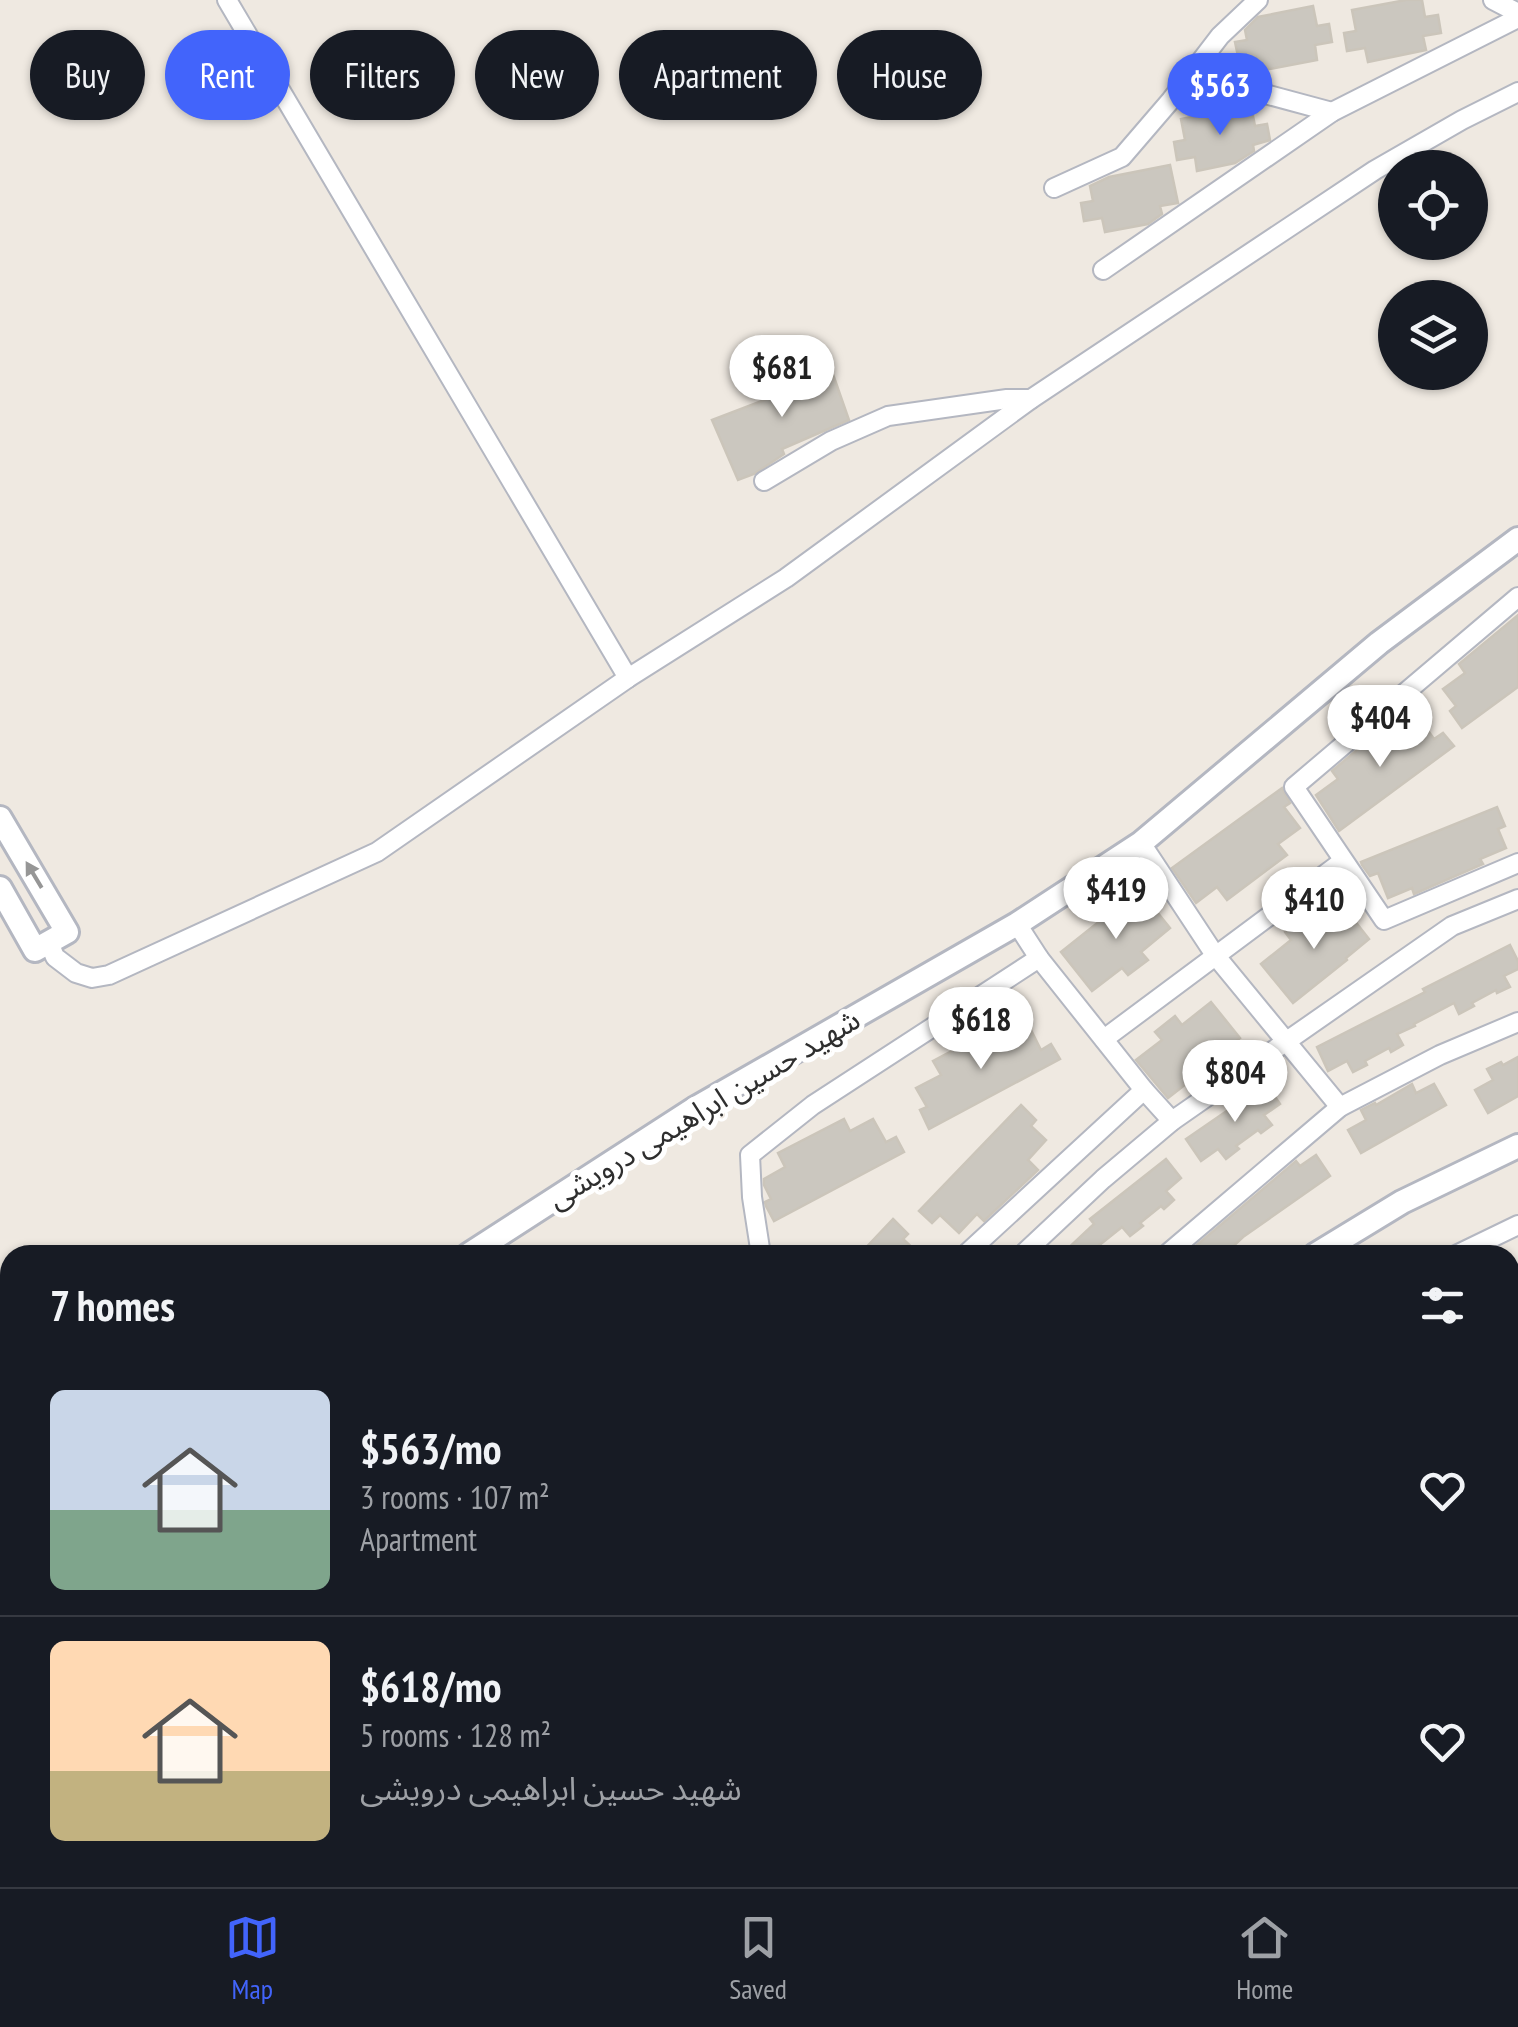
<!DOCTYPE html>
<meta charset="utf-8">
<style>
body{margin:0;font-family:"PT Sans Narrow","Noto Sans Arabic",sans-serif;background:#242831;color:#f1f3f6;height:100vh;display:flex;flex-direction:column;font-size:38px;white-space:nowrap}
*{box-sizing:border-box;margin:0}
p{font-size:32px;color:#9ea1a6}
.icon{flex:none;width:55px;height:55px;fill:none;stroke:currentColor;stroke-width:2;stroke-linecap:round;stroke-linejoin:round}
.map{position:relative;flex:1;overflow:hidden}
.details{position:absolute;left:0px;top:1245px;width:1520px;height:642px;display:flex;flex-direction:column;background:#171b24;border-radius:30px 30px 0 0;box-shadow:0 2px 8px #0004}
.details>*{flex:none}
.banner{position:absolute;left:30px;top:30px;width:1000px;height:90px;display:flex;gap:20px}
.buttons{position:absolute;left:1378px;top:150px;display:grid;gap:20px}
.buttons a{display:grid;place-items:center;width:110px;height:110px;border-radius:50%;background:#171b24;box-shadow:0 2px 8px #0004;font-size:50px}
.price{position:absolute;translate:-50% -85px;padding:0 22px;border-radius:35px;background:#fff;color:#222;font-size:32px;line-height:65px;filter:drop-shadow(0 2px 5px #0008)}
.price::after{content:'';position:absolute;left:50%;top:60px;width:30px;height:22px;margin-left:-15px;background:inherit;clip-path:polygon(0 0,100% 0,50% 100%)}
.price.active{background:#4264fb;color:#fff}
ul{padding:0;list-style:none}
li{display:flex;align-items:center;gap:30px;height:250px;padding:0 50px}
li+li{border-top:2px solid #363941}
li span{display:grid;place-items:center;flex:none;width:280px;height:200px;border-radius:15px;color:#555}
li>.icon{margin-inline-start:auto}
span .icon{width:120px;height:120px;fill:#fffc;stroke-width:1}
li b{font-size:42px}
h2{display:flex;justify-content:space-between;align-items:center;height:120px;padding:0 50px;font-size:42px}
.tag{padding:0 35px;border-radius:45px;background:#171b24;box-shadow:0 2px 8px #0004;font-size:35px;line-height:90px}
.tag.active{background:#4264fb;color:#fff}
.dock{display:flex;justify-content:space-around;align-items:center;height:140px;border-top:2px solid #363941;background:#171b24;font-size:28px;color:#9ea1a6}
.dock a{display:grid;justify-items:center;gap:5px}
.dock .active{color:#4264fb}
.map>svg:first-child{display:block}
.building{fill:#cbc7bf;stroke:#cbc5ba;stroke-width:2.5}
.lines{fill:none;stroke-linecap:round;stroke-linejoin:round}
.minor-casing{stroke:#b4b7c1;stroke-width:22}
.tertiary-casing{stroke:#b4b7c1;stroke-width:28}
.path{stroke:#c9c9c9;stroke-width:2.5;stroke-dasharray:8 5;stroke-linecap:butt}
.minor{stroke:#fff;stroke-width:18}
.tertiary{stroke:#fff;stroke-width:22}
.oneway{fill:#969696}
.labels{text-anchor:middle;stroke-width:10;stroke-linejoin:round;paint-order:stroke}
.street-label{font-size:30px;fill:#2e2e2e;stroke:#fff}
</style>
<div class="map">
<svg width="1518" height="1887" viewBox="0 0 1518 1887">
<rect width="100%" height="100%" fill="#efe9e1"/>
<g class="building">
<polygon points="1406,0 1422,0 1425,17 1438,15 1441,33 1423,36 1426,50 1368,62 1365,48 1347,51 1344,33 1356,31 1352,10"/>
<polygon points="1313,6 1317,26 1329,24 1332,42 1315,45 1317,60 1259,71 1256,57 1239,61 1235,42 1247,40 1245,30 1258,17"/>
<polygon points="1251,106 1255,126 1267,124 1270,140 1253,145 1254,151 1235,163 1197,171 1195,157 1177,160 1174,142 1185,140 1181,119"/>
<polygon points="1170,165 1178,203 1160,206 1162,214 1148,224 1105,232 1102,218 1084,221 1081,203 1093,201 1090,186 1109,177"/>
<polygon points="828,360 849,420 782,449 784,454 754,474 738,480 712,420 780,394 775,381"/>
<polygon points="1518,615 1518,687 1462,728 1450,711 1456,706 1443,689 1465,673 1459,664"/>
<polygon points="1419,718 1434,739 1443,733 1454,746 1339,831 1316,795 1338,779 1332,771 1389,723 1398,734"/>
<polygon points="1282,788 1290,803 1284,807 1300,828 1278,844 1287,855 1227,900 1217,887 1196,903 1172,868"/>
<polygon points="1497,807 1505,826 1498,829 1506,848 1480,859 1483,864 1414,894 1412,888 1388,898 1378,873 1370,876 1362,865 1361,862"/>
<polygon points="1141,892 1170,928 1141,952 1148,960 1128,975 1122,968 1092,991 1061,952 1115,909 1117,911"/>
<polygon points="1340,902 1369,939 1346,958 1347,960 1293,1003 1261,964 1291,940 1285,932 1304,917 1311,926"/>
<polygon points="1510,945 1518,961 1518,969 1504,976 1510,987 1497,993 1496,990 1472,1003 1474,1006 1459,1014 1454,1003 1414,1024 1415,1026 1397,1034 1403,1045 1391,1052 1389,1048 1365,1061 1367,1065 1353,1072 1347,1061 1328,1071 1317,1047 1425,992 1423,989"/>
<polygon points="1211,1002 1240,1038 1216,1057 1218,1059 1168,1098 1136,1060 1162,1040 1155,1032 1175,1016 1182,1025"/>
<polygon points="999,1026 1006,1039 1029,1026 1041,1050 1051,1044 1060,1059 929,1129 920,1110 927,1107 916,1088 941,1075 933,1061"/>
<polygon points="1518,1057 1518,1096 1488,1113 1475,1090 1493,1080 1487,1069 1501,1062 1503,1065"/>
<polygon points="1266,1084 1280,1104 1264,1115 1272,1125 1261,1133 1258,1130 1236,1146 1239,1149 1226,1159 1218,1149 1201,1161 1186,1139"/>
<polygon points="1412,1084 1416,1093 1434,1084 1446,1105 1361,1153 1348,1130 1366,1120 1361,1110 1375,1103 1376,1105"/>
<polygon points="1021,1105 1036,1120 1031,1126 1046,1140 1028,1160 1038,1170 984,1221 977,1214 959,1233 940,1215 932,1223 919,1211"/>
<polygon points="844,1119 850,1131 873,1119 886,1142 896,1137 904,1152 774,1221 766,1206 765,1202 771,1199 764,1185 764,1179 785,1167 778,1153"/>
<polygon points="1316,1155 1330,1176 1243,1237 1224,1255 1185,1255 1296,1161 1300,1166"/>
<polygon points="1166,1159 1181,1178 1166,1191 1174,1200 1164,1209 1161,1206 1140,1223 1143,1226 1130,1236 1122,1227 1087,1255 1061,1255 1094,1224 1090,1219"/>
<polygon points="893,1219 908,1234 903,1239 920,1255 859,1255"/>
</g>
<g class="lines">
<g class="minor-casing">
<g id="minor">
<polyline points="227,0 628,678"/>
<polyline points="1493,0 1518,13"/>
<polyline points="1191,74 1332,112"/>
<polyline points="1054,188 1122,157 1171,100 1220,36 1258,0"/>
<polyline points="1103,270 1332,112 1518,18"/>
<polyline points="764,481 831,441 888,416 1007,399 1031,399"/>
<polyline points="1518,597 1294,787 1384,920 1518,863"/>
<polyline points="1141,843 1215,955 1340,1107"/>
<polyline points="1017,924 1039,958 1144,1090 1172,1121"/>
<polyline points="49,942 55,957 76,973 92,978 109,975 377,852 628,678 786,578 1031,399 1375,170 1462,120 1518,92"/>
<polyline points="1104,1039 1343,861"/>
<polyline points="761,1255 752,1197 750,1155 813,1105 1039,958"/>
<polyline points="965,1255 1144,1090"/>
<polyline points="1022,1255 1103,1179 1172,1121 1452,926 1518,899"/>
<polyline points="1166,1255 1340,1107 1440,1055 1518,1022"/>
<polyline points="1456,1255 1518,1225"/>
<polyline points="1510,1323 1518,1318"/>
<polyline points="1510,1439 1518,1436"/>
<polyline points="1510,1548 1518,1545"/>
<polyline points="1510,1611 1518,1608"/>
<polyline points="4,1720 10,1715"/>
<polyline points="0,1807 10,1825"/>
<polyline points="0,1873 10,1867"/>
<polyline points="181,1878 184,1887"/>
<polyline points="314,1878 317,1887"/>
<polyline points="364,1878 367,1887"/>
<polyline points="219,1887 219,1878"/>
<polyline points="443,1887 479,1878"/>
<polyline points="615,1887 627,1878"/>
<polyline points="1032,1887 1051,1878"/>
</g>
</g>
<g class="tertiary-casing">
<g id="tertiary">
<polyline points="0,818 67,932 35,950 0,888"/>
<polyline points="468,1255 694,1109 1017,924 1141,843 1379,643 1518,539"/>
<polyline points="1315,1255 1402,1202 1518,1146"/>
<polyline points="0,1516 10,1513"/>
<polyline points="1510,1812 1518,1808"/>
<polyline points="1363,1887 1382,1878"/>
</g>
</g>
<g class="path">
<polyline points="1510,1713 1518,1710"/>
<polyline points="736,1878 737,1887"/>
<polyline points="795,1878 799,1887"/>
<polyline points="925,1878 928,1887"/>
<polyline points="1170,1887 1186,1878"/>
</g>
<use href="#minor" class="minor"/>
<use href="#tertiary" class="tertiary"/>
</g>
<defs><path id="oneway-solid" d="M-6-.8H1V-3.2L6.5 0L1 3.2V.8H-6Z" transform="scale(2.5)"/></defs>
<use class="oneway" href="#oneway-solid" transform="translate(34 875) rotate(-121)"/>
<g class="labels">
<g class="street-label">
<text transform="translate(704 1109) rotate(-31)" y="10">شهید حسین ابراهیمی درویشی</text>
</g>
</g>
</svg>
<div class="buttons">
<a><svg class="icon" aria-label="locate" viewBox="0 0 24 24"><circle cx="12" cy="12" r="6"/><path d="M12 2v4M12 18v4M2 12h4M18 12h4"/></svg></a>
<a><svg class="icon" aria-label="layers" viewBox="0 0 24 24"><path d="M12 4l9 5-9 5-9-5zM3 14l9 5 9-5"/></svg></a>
</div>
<b class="price active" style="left:1220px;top:138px">$563</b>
<b class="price" style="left:782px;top:420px">$681</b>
<b class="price" style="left:1380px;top:770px">$404</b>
<b class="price" style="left:1116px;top:942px">$419</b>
<b class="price" style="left:1314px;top:952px">$410</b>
<b class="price" style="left:981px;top:1072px">$618</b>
<b class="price" style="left:1235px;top:1125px">$804</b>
<div class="banner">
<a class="tag">Buy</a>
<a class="tag active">Rent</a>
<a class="tag">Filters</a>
<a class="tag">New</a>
<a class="tag">Apartment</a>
<a class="tag">House</a>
</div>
<section class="details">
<h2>7 homes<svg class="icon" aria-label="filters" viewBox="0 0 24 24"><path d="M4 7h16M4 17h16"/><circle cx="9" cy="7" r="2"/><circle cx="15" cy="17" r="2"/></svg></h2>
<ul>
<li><span style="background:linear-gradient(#c9d6e8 60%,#7fa58c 0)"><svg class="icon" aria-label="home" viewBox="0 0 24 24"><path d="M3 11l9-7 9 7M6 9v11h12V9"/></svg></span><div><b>$563/mo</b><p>3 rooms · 107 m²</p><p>Apartment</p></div><svg class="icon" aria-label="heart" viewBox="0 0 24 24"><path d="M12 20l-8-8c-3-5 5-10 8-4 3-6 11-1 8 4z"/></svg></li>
<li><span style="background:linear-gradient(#ffd9b3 65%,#c2b280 0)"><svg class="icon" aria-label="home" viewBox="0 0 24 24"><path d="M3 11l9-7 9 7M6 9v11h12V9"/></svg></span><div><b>$618/mo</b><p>5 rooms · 128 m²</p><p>شهید حسین ابراهیمی درویشی</p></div><svg class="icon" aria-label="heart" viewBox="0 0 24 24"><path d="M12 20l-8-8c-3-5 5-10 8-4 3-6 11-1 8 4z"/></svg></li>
</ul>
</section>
</div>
<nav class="dock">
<a class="active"><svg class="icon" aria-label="map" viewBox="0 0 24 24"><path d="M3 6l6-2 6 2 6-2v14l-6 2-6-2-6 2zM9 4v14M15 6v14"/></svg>Map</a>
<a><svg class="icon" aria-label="saved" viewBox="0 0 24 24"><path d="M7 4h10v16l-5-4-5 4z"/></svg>Saved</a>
<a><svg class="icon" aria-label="home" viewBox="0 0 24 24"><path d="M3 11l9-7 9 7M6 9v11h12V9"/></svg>Home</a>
</nav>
